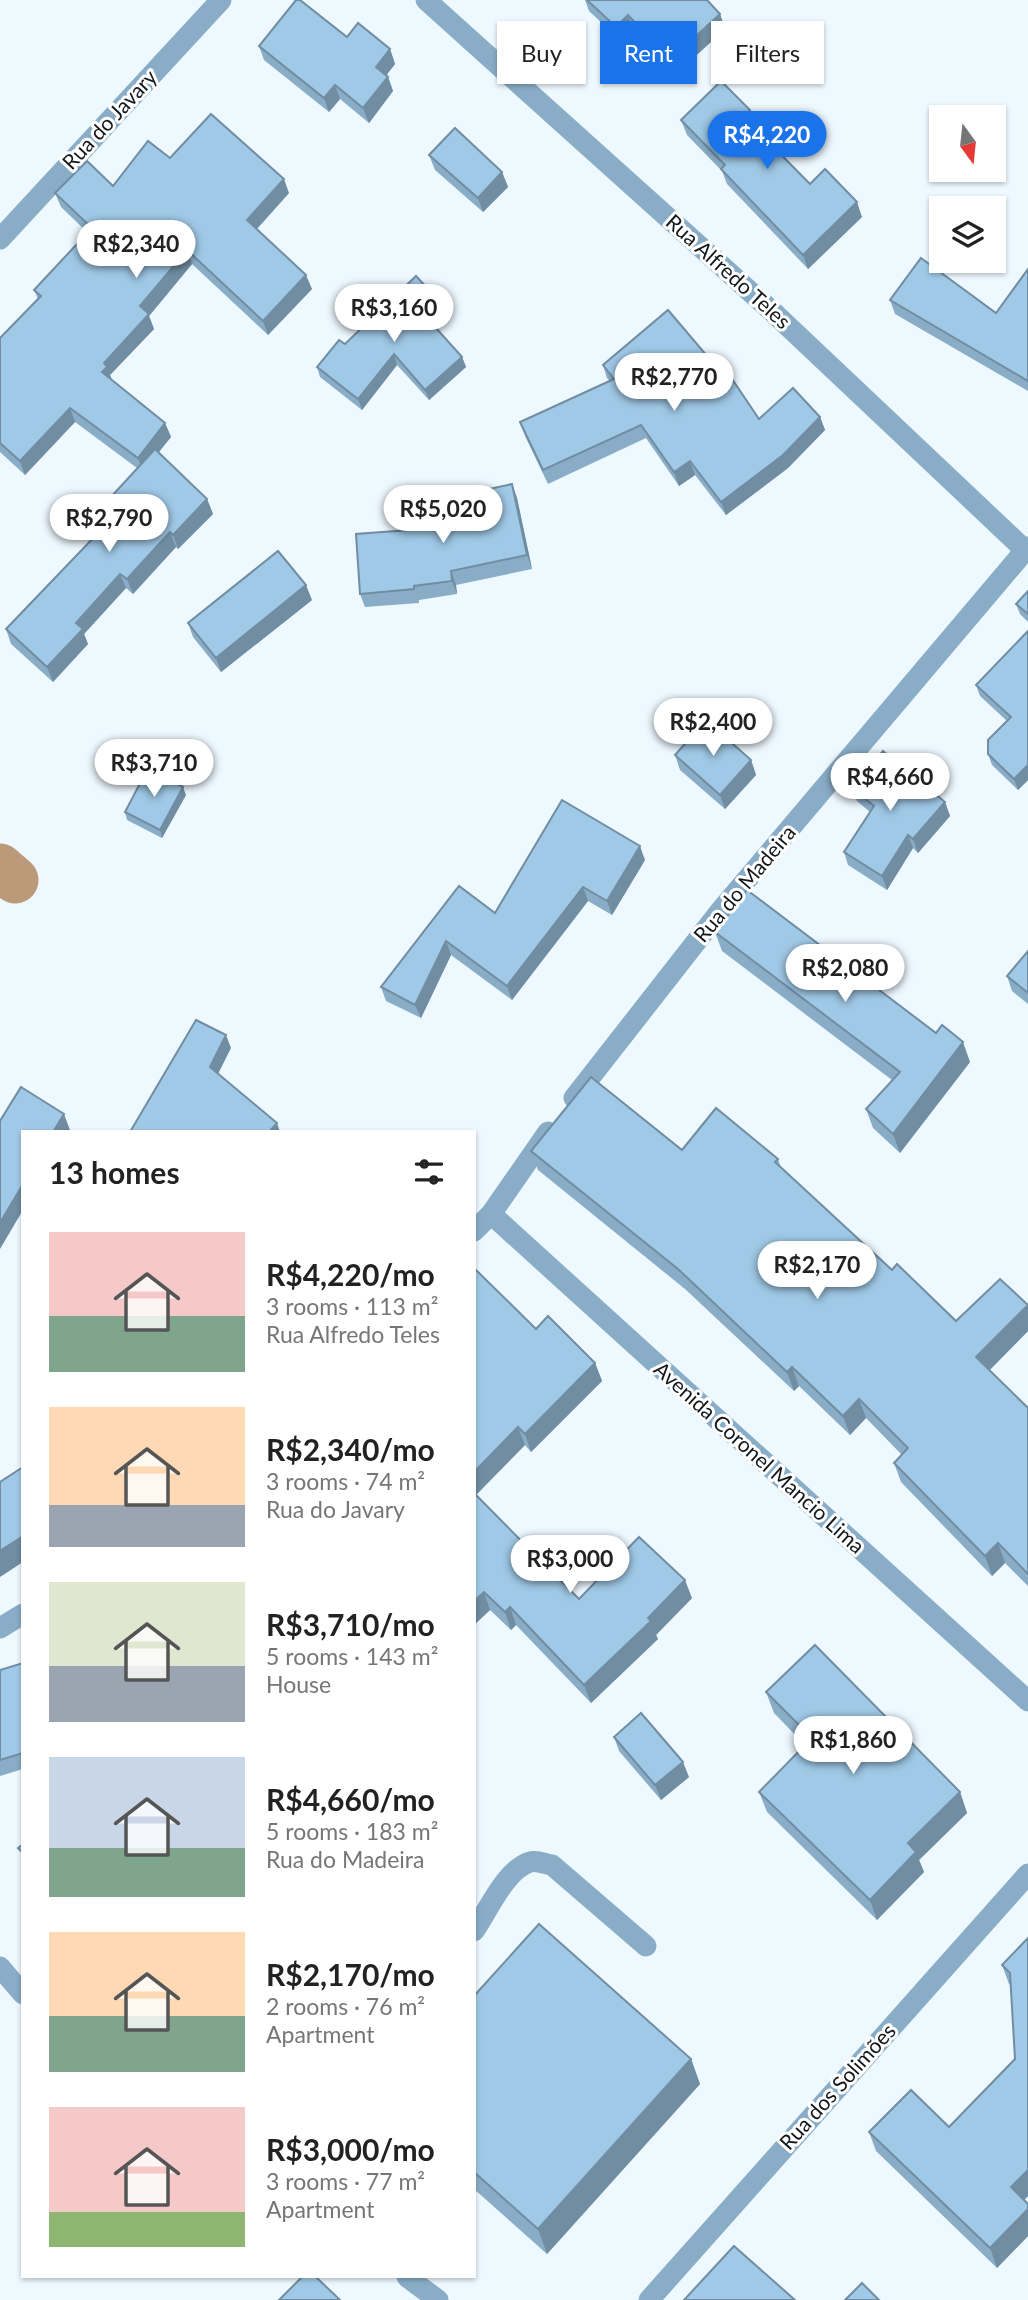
<!DOCTYPE html>
<meta charset="utf-8">
<style>
body{margin:0;font-family:Lato,sans-serif;background:#f6f6f6;color:#222;height:100vh;display:flex;flex-direction:column;font-size:26px;white-space:nowrap}
*{box-sizing:border-box;margin:0}
p{font-size:23px;color:#767676}
.icon{flex:none;width:38px;height:38px;fill:none;stroke:currentColor;stroke-width:2;stroke-linecap:round;stroke-linejoin:round}
.map{position:relative;flex:1;overflow:hidden}
.drawer{position:absolute;left:21px;top:1130px;width:455px;height:1148px;display:flex;flex-direction:column;background:#fff;border-radius:0px;box-shadow:0 2px 5px #0004}
.drawer>*{flex:none}
.top-card{position:absolute;left:497px;top:21px;width:425px;height:63px;display:flex;gap:14px}
.needle{width:46px;rotate:165deg}
.tools{position:absolute;left:929px;top:105px;display:grid;gap:14px}
.tools a{display:grid;place-items:center;width:77px;height:77px;border-radius:0px;background:#fff;box-shadow:0 2px 5px #0004;font-size:35px}
.price{position:absolute;translate:-50% -60px;padding:0 16px;border-radius:24px;background:#fff;color:#222;font-size:23px;line-height:46px;filter:drop-shadow(0 2px 4px #0008)}
.price::after{content:'';position:absolute;left:50%;top:42px;width:21px;height:16px;margin-left:-10px;background:inherit;clip-path:polygon(0 0,100% 0,50% 100%)}
.price.on{background:#1a73e8;color:#fff}
ul{padding:0;list-style:none}
li{display:flex;align-items:center;gap:21px;height:175px;padding:0 28px}
li span{display:grid;place-items:center;flex:none;width:196px;height:140px;border-radius:0px;color:#555}
li>.icon{margin-inline-start:auto}
span .icon{width:84px;height:84px;fill:#fffc;stroke-width:1}
li b{font-size:30px}
h2{display:flex;justify-content:space-between;align-items:center;height:84px;padding:0 28px;font-size:30px}
.tag{padding:0 24px;border-radius:0px;background:#fff;box-shadow:0 2px 5px #0004;font-size:24px;line-height:63px}
.tag.on{background:#1a73e8;color:#fff}
.map>svg:first-child{display:block}
.lines{fill:none;stroke-linecap:round;stroke-linejoin:round}
.canal{stroke:#bb9a79;stroke-width:47}
.minor{stroke:#89adc7;stroke-width:21}
.wall{fill:#8aadc7}
.shaded-wall{fill:#708da2}
.building{fill:#a0c9e7;stroke:#708da2;stroke-width:2}
.labels{text-anchor:middle;stroke-width:6;stroke-linejoin:round;paint-order:stroke}
.street-label{font-size:21px;fill:#13171a;stroke:#fff}
</style>
<div class="map">
<svg width="1028" height="2300" viewBox="0 0 1028 2300">
<rect width="100%" height="100%" fill="#eef8ff"/>
<g class="lines">
<polyline class="canal" points="0,867 15,880"/>
<g class="minor">
<polyline points="426,0 774,313 1025,550"/>
<polyline points="0,239 221,0"/>
<polyline points="574,1098 721,910 1028,547"/>
<polyline points="491,1214 1028,1701"/>
<polyline points="474,1231 491,1214 548,1132"/>
<polyline points="0,1628 23,1614"/>
<path d="M 474,1931 C 488,1911 505,1870 530,1862 C 537,1860 545,1864 552,1865 L 646,1946"/>
<polyline points="0,1967 23,1994"/>
<polyline points="407,2277 438,2300"/>
<polyline points="649,2300 1028,1874"/>
</g>
</g>
<g class="wall">
<polygon points="585,0 707,0 720,14 725,29 676,74 633,29 622,42 589,11"/>
<polygon points="347,37 390,49 395,64 386,75 388,77 393,91 369,123 340,99 329,112 264,60 259,46"/>
<polygon points="750,110 756,125 753,127 810,184 862,217 808,269 727,184 722,171 687,135 681,120"/>
<polygon points="429,155 502,172 508,187 483,212 435,170"/>
<polygon points="170,158 289,193 257,229 312,289 268,335 192,264 149,316 154,329 110,375 112,380 165,423 171,437 158,452 207,499 213,514 178,549 176,547 133,594 126,588 84,634 88,644 53,682 11,644 6,629 94,537 88,522 137,468 75,422 25,475 0,452 0,338 38,299 34,290 88,233 61,207 55,193 113,186"/>
<polygon points="1028,269 1028,391 895,314 890,300 996,313"/>
<polygon points="446,314 434,326 462,357 466,367 429,400 397,365 362,410 320,377 317,367 345,344"/>
<polygon points="603,365 759,419 820,417 825,430 788,468 726,515 695,475 679,486 646,438 548,484 525,436 520,422 610,381 607,378"/>
<polygon points="512,484 517,498 532,569 456,585 457,594 419,600 419,603 365,607 360,594 464,526"/>
<polygon points="1028,591 1028,622 1020,614 1016,604"/>
<polygon points="312,600 221,672 193,637 188,623"/>
<polygon points="1028,631 1028,780 1018,790 992,765 988,754 1007,721 980,696 976,685"/>
<polygon points="675,755 751,760 756,775 725,809 680,770"/>
<polygon points="852,788 945,802 950,816 918,853 913,848 887,890 848,865 844,852 870,812 857,801"/>
<polygon points="186,795 162,838 127,820 125,812"/>
<polygon points="645,860 612,915 588,901 512,1000 451,955 421,1018 386,1001 381,987 459,886 495,913"/>
<polygon points="715,932 970,1062 900,1153 873,1128 866,1109 892,1080 722,951"/>
<polygon points="1028,951 1028,1004 1012,991 1007,976"/>
<polygon points="682,1150 778,1159 781,1168 892,1270 956,1321 1028,1305 1028,1331 989,1370 1028,1408 1028,1586 1005,1563 992,1576 901,1482 894,1463 902,1455 866,1418 850,1435 799,1386 794,1391 685,1289 538,1170 531,1151"/>
<polygon points="474,1270 536,1329 595,1363 602,1381 531,1452 525,1445 476,1495 579,1599 692,1598 656,1635 658,1639 591,1703 516,1625 511,1630 490,1610 474,1625"/>
<polygon points="23,1663 23,1769 0,1776 0,1670"/>
<polygon points="766,1692 960,1792 967,1813 919,1860 924,1872 877,1920 767,1812 759,1792 805,1745 774,1713"/>
<polygon points="614,1737 689,1777 661,1800 619,1751"/>
<polygon points="1028,1938 1028,2196 1024,2200 1028,2204 1028,2236 997,2268 876,2151 869,2132 949,2127 1015,2059 1011,1986 1009,1984 1002,1965"/>
<polygon points="474,1996 691,2059 700,2084 547,2254 474,2189"/>
</g>
<g class="shaded-wall">
<polygon points="720,14 725,29 676,74 670,60"/>
<polygon points="628,15 633,29 622,42 616,27"/>
<polygon points="390,49 395,64 382,81 376,67"/>
<polygon points="388,77 393,91 369,123 363,108"/>
<polygon points="335,85 340,99 329,112 324,98"/>
<polygon points="750,110 756,125 749,131 744,117"/>
<polygon points="502,172 508,187 483,212 478,198"/>
<polygon points="284,179 289,193 252,234 247,220"/>
<polygon points="857,202 862,217 808,269 803,255"/>
<polygon points="187,250 192,264 149,316 154,329 110,375 112,381 102,372 104,363 140,306"/>
<polygon points="306,275 312,289 268,335 263,321"/>
<polygon points="442,304 446,314 431,329 427,318"/>
<polygon points="394,354 397,365 362,410 358,399"/>
<polygon points="462,357 466,367 429,400 425,390"/>
<polygon points="70,408 75,422 25,475 20,461"/>
<polygon points="820,417 825,430 788,468 726,515 721,502"/>
<polygon points="165,423 171,437 143,472 138,458"/>
<polygon points="690,461 695,475 679,486 674,472"/>
<polygon points="512,484 517,498 532,569 527,555"/>
<polygon points="207,499 213,514 178,549 173,535"/>
<polygon points="170,532 176,547 133,594 127,579"/>
<polygon points="451,571 456,585 457,594 452,581"/>
<polygon points="120,574 126,588 84,634 88,644 53,682 47,667 76,623"/>
<polygon points="306,585 312,600 221,672 216,658"/>
<polygon points="751,760 756,775 725,809 720,795"/>
<polygon points="1028,765 1028,780 1018,790 1014,779"/>
<polygon points="183,787 186,795 162,838 160,830"/>
<polygon points="945,802 950,816 918,853 913,839"/>
<polygon points="908,835 913,848 887,890 882,876"/>
<polygon points="640,846 645,860 612,915 607,901"/>
<polygon points="583,887 588,901 512,1000 507,986"/>
<polygon points="446,941 451,955 421,1018 415,1005"/>
<polygon points="226,1035 231,1048 215,1080 210,1067"/>
<polygon points="963,1042 970,1062 900,1153 893,1134"/>
<polygon points="64,1114 70,1130 69,1132 53,1132"/>
<polygon points="277,1123 280,1132 269,1132"/>
<polygon points="23,1184 23,1210 0,1249 0,1223"/>
<polygon points="1028,1305 1028,1331 983,1377 976,1357"/>
<polygon points="595,1363 602,1381 531,1452 525,1434"/>
<polygon points="792,1367 799,1386 794,1391 787,1372"/>
<polygon points="859,1399 866,1418 850,1435 843,1416"/>
<polygon points="518,1427 525,1445 474,1497 474,1472"/>
<polygon points="23,1536 23,1562 0,1577 0,1551"/>
<polygon points="998,1543 1005,1563 992,1576 985,1556"/>
<polygon points="685,1580 692,1598 656,1635 658,1639 591,1703 584,1685"/>
<polygon points="484,1592 490,1610 474,1625 474,1601"/>
<polygon points="510,1607 516,1625 511,1630 505,1612"/>
<polygon points="683,1762 689,1777 661,1800 655,1785"/>
<polygon points="960,1792 967,1813 919,1860 924,1872 877,1920 870,1900 908,1843"/>
<polygon points="691,2059 700,2084 547,2254 538,2229"/>
<polygon points="1028,2170 1028,2196 1018,2206 1011,2187"/>
<polygon points="1028,2209 1028,2236 997,2268 990,2248"/>
</g>
<g class="building">
<polygon points="296,0 300,0 347,37 358,23 390,49 376,67 388,77 363,108 335,85 324,98 259,46"/>
<polygon points="587,0 707,0 720,14 670,60 628,15 616,27"/>
<polygon points="721,81 750,110 744,117 810,184 825,169 857,202 803,255 721,169 725,165 681,120"/>
<polygon points="211,114 284,179 247,220 306,275 263,321 187,250 140,306 149,314 104,363 107,367 102,372 165,423 138,458 70,408 20,461 0,443 0,338 41,296 34,290 92,228 55,193 87,161 113,186 148,141 170,158"/>
<polygon points="455,128 502,172 478,198 429,155"/>
<polygon points="921,258 996,313 1028,269 1028,381 890,300"/>
<polygon points="416,276 442,304 427,318 462,357 425,390 394,354 358,399 317,367 339,340 345,344"/>
<polygon points="668,310 724,376 728,373 759,419 793,388 820,417 783,455 721,502 690,461 674,472 641,425 543,470 520,422 614,379 603,365"/>
<polygon points="155,449 207,499 173,535 170,532 127,579 120,574 76,623 83,629 47,667 6,629 99,532 88,522"/>
<polygon points="512,484 527,555 451,571 452,581 414,586 414,589 360,594 356,534 464,526 457,496"/>
<polygon points="278,551 306,585 216,658 188,623"/>
<polygon points="1028,591 1028,614 1016,604"/>
<polygon points="1028,631 1028,765 1014,779 988,754 988,740 1011,717 976,685"/>
<polygon points="706,720 751,760 720,795 675,755"/>
<polygon points="883,751 945,802 913,839 908,835 882,876 844,852 874,806 852,788"/>
<polygon points="148,768 183,787 160,830 125,812"/>
<polygon points="562,800 640,846 607,901 583,887 507,986 446,941 415,1005 381,987 459,886 495,913"/>
<polygon points="747,890 936,1033 942,1025 963,1042 893,1134 866,1109 900,1072 715,932"/>
<polygon points="1028,951 1028,993 1007,976"/>
<polygon points="196,1020 226,1035 210,1067 277,1123 269,1132 130,1132"/>
<polygon points="591,1077 682,1150 716,1108 778,1159 775,1162 892,1270 897,1264 956,1321 1000,1279 1028,1305 976,1357 1028,1408 1028,1574 998,1543 985,1556 894,1463 908,1448 859,1399 843,1416 792,1367 787,1372 678,1269 531,1151"/>
<polygon points="21,1087 64,1114 53,1132 23,1132 23,1184 0,1223 0,1121"/>
<polygon points="475,1269 536,1329 548,1316 595,1363 525,1434 518,1427 474,1472 474,1270"/>
<polygon points="23,1467 23,1536 0,1551 0,1482"/>
<polygon points="474,1493 579,1599 639,1537 685,1580 648,1618 651,1621 584,1685 510,1607 505,1612 484,1592 474,1601"/>
<polygon points="815,1645 960,1792 908,1843 916,1852 870,1900 759,1792 812,1738 766,1692"/>
<polygon points="23,1663 23,1753 0,1760 0,1670"/>
<polygon points="641,1713 683,1762 655,1785 614,1737"/>
<polygon points="23,1844 23,1853 18,1848"/>
<polygon points="539,1924 691,2059 538,2229 474,2172 474,1996"/>
<polygon points="1028,1938 1028,2170 1011,2187 1028,2204 1028,2209 990,2248 869,2132 911,2090 949,2127 1015,2059 1010,1973 1002,1965"/>
<polygon points="734,2246 795,2300 684,2300"/>
<polygon points="302,2277 316,2277 340,2300 279,2300"/>
<polygon points="862,2283 879,2300 845,2300"/>
</g>
<g class="labels">
<g class="street-label">
<text transform="translate(110 120) rotate(-47)" y="7">Rua do Javary</text>
<text transform="translate(728 272) rotate(42)" y="7">Rua Alfredo Teles</text>
<text transform="translate(745 884) rotate(-50)" y="7">Rua do Madeira</text>
<text transform="translate(759 1458) rotate(42)" y="7">Avenida Coronel Mancio Lima</text>
<text transform="translate(838 2087) rotate(-48)" y="7">Rua dos Solimões</text>
</g>
</g>
</svg>
<div class="tools">
<a><svg class="needle" viewBox="-14 -14 28 28"><path d="M0-13l5 13h-10z" fill="#e53935"/><path d="M0 13l5-13h-10z" fill="#767676"/></svg></a>
<a><svg class="icon" aria-label="layers" viewBox="0 0 24 24"><path d="M12 4l9 5-9 5-9-5zM3 14l9 5 9-5"/></svg></a>
</div>
<b class="price on" style="left:767px;top:171px">R$4,220</b>
<b class="price" style="left:136px;top:280px">R$2,340</b>
<b class="price" style="left:394px;top:344px">R$3,160</b>
<b class="price" style="left:674px;top:413px">R$2,770</b>
<b class="price" style="left:443px;top:545px">R$5,020</b>
<b class="price" style="left:109px;top:554px">R$2,790</b>
<b class="price" style="left:713px;top:758px">R$2,400</b>
<b class="price" style="left:154px;top:799px">R$3,710</b>
<b class="price" style="left:890px;top:813px">R$4,660</b>
<b class="price" style="left:845px;top:1004px">R$2,080</b>
<b class="price" style="left:817px;top:1301px">R$2,170</b>
<b class="price" style="left:570px;top:1595px">R$3,000</b>
<b class="price" style="left:853px;top:1776px">R$1,860</b>
<div class="top-card">
<a class="tag">Buy</a>
<a class="tag on">Rent</a>
<a class="tag">Filters</a>
</div>
<section class="drawer">
<h2>13 homes<svg class="icon" aria-label="filters" viewBox="0 0 24 24"><path d="M4 7h16M4 17h16"/><circle cx="9" cy="7" r="2"/><circle cx="15" cy="17" r="2"/></svg></h2>
<ul>
<li><span style="background:linear-gradient(#f6c9c9 60%,#7fa58c 0)"><svg class="icon" aria-label="home" viewBox="0 0 24 24"><path d="M3 11l9-7 9 7M6 9v11h12V9"/></svg></span><div><b>R$4,220/mo</b><p>3 rooms · 113 m²</p><p>Rua Alfredo Teles</p></div></li>
<li><span style="background:linear-gradient(#ffd9b3 70%,#9aa5b1 0)"><svg class="icon" aria-label="home" viewBox="0 0 24 24"><path d="M3 11l9-7 9 7M6 9v11h12V9"/></svg></span><div><b>R$2,340/mo</b><p>3 rooms · 74 m²</p><p>Rua do Javary</p></div></li>
<li><span style="background:linear-gradient(#dfe7d0 60%,#9aa5b1 0)"><svg class="icon" aria-label="home" viewBox="0 0 24 24"><path d="M3 11l9-7 9 7M6 9v11h12V9"/></svg></span><div><b>R$3,710/mo</b><p>5 rooms · 143 m²</p><p>House</p></div></li>
<li><span style="background:linear-gradient(#c9d6e8 65%,#7fa58c 0)"><svg class="icon" aria-label="home" viewBox="0 0 24 24"><path d="M3 11l9-7 9 7M6 9v11h12V9"/></svg></span><div><b>R$4,660/mo</b><p>5 rooms · 183 m²</p><p>Rua do Madeira</p></div></li>
<li><span style="background:linear-gradient(#ffd9b3 60%,#7fa58c 0)"><svg class="icon" aria-label="home" viewBox="0 0 24 24"><path d="M3 11l9-7 9 7M6 9v11h12V9"/></svg></span><div><b>R$2,170/mo</b><p>2 rooms · 76 m²</p><p>Apartment</p></div></li>
<li><span style="background:linear-gradient(#f6c9c9 75%,#8fb573 0)"><svg class="icon" aria-label="home" viewBox="0 0 24 24"><path d="M3 11l9-7 9 7M6 9v11h12V9"/></svg></span><div><b>R$3,000/mo</b><p>3 rooms · 77 m²</p><p>Apartment</p></div></li>
</ul>
</section>
</div>
